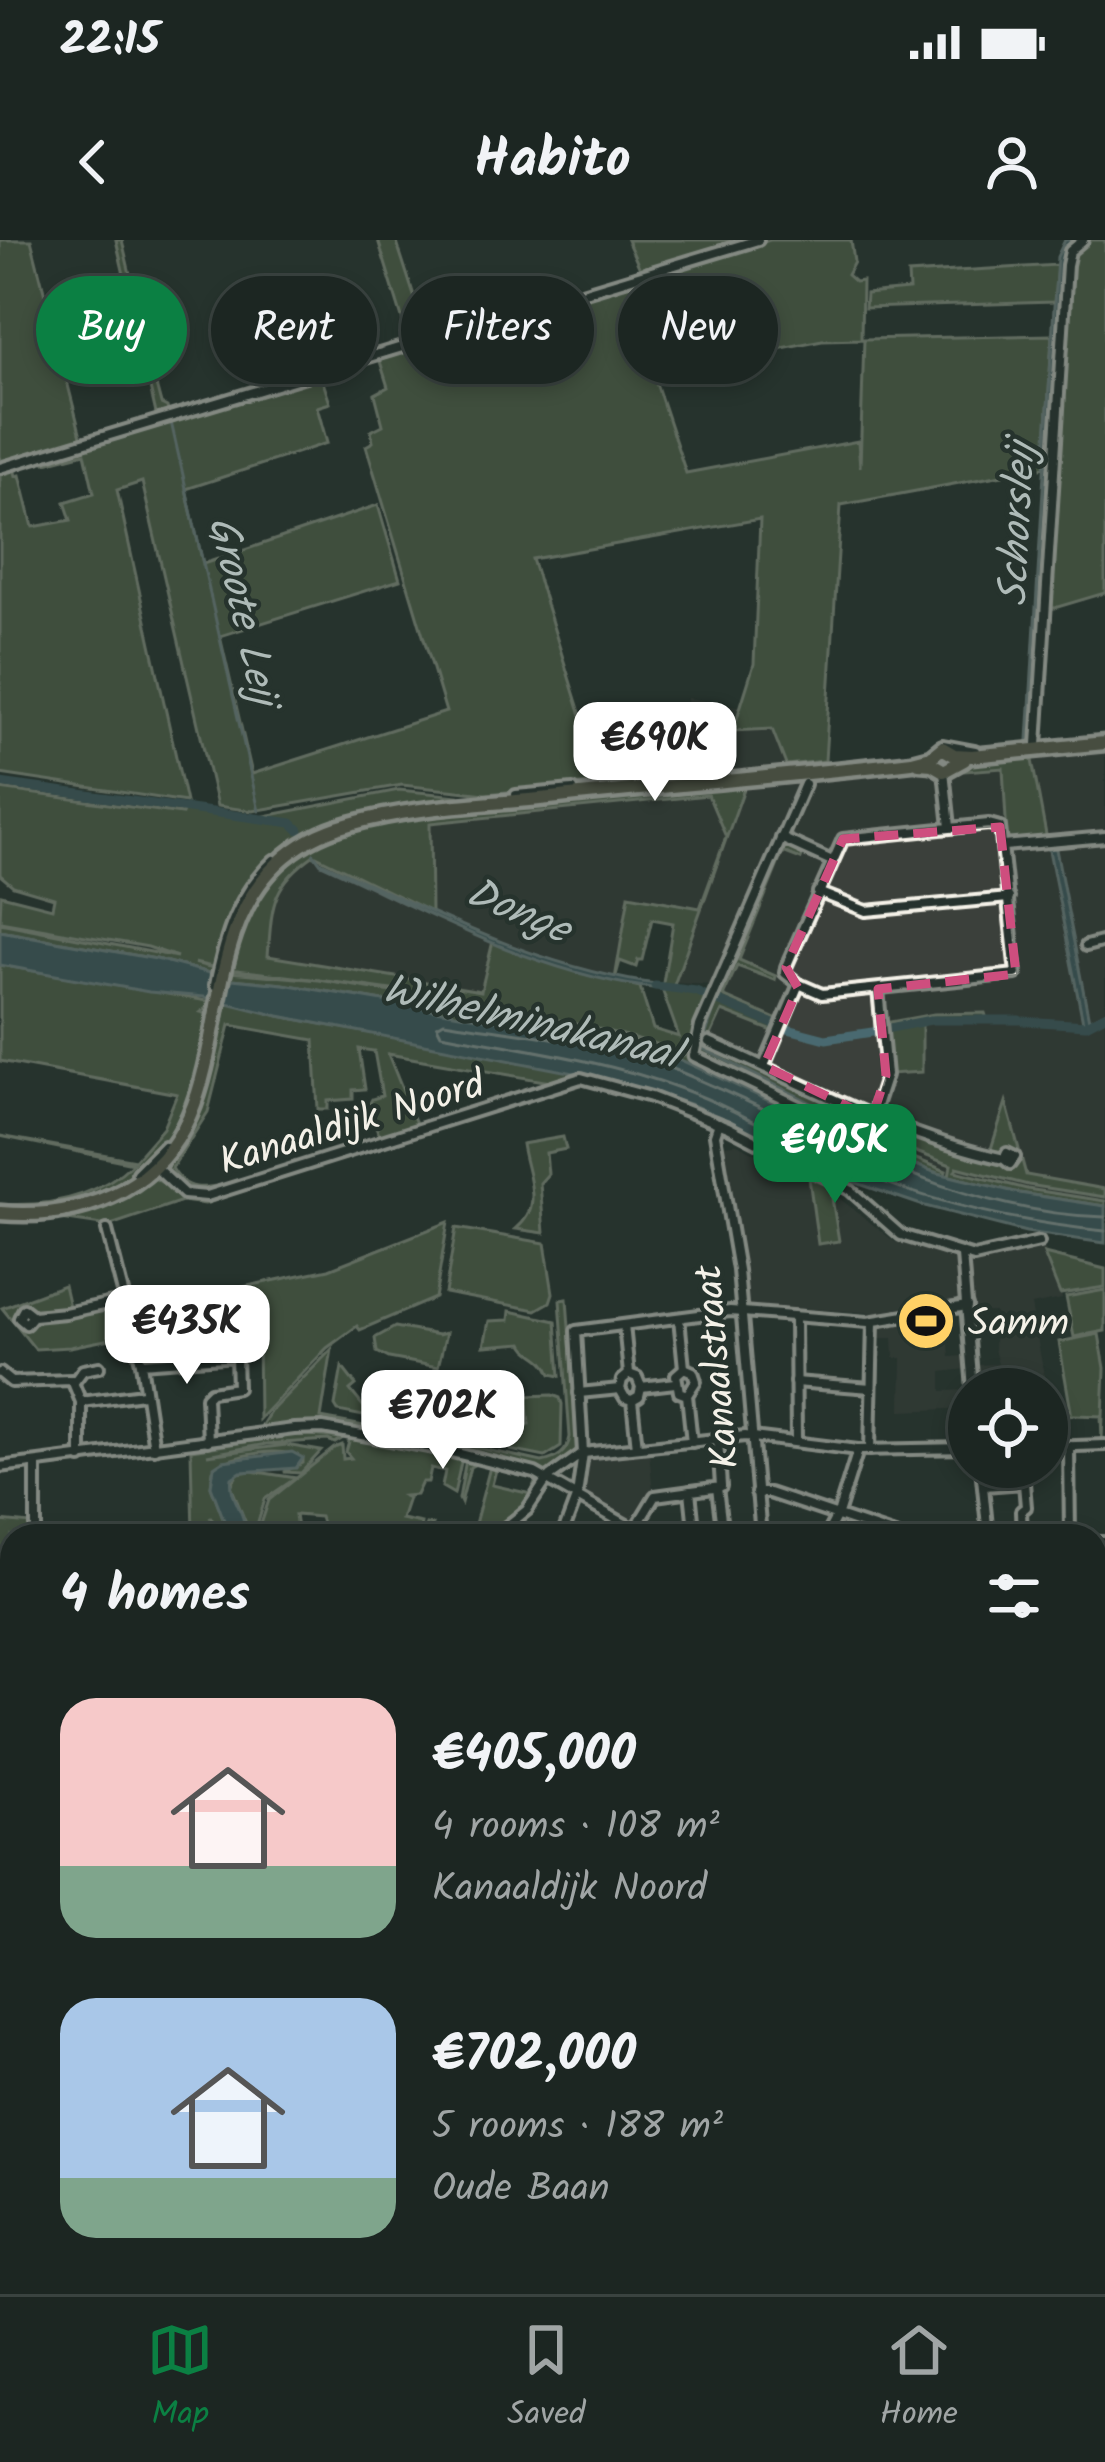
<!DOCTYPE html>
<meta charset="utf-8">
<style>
body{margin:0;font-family:Kalam,sans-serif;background:#252e2a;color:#f1f3f6;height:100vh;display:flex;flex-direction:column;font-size:45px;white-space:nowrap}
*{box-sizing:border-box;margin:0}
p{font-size:39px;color:#a0a5a5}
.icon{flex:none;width:66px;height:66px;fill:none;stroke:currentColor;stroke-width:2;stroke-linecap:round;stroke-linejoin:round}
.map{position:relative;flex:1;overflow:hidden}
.details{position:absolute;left:0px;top:1284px;width:1107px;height:771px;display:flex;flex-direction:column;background:#1c2622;border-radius:36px 36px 0 0;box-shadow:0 6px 18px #0003,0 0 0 3px #3a4340}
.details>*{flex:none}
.guide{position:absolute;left:36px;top:36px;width:1035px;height:108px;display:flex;gap:24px}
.tools{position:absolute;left:948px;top:1128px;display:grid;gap:24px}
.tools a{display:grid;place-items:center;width:120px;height:120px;border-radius:50%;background:#1c2622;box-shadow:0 6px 18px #0003,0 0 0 3px #3a4340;font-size:60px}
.price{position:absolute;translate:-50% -102px;padding:0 27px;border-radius:24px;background:#fff;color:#222;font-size:39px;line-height:78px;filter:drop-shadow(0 3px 6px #0008)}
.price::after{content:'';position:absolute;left:50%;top:72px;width:36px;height:27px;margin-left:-18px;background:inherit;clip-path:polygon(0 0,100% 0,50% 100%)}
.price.on{background:#0b8043;color:#fff}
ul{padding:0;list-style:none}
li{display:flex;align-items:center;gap:36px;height:300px;padding:0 60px}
li span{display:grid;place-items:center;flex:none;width:336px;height:240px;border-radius:36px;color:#555}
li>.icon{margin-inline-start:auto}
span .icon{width:144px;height:144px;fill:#fffc;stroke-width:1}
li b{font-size:51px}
h2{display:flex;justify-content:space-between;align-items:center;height:144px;padding:0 60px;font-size:51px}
.tag{padding:0 42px;border-radius:54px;background:#1c2622;box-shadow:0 6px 18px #0003,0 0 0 3px #3a4340;font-size:42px;line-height:108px}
.tag.on{background:#0b8043;color:#fff}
.status{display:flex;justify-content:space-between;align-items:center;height:84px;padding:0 60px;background:#1c2622;direction:ltr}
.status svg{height:33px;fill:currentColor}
header{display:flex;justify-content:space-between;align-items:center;height:156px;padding:0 60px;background:#1c2622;font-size:54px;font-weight:700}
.tab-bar{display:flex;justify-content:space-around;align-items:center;height:168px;border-top:3px solid #3a4340;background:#1c2622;font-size:33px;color:#a0a5a5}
.tab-bar a{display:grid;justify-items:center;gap:6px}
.tab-bar .on{color:#0b8043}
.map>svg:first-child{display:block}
.built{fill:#3b413a}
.green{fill:#5d6f51;stroke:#a8b09c;stroke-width:3;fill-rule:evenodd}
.water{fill:#48696f;stroke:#8d9f9f;stroke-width:3}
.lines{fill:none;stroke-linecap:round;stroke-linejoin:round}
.shore{stroke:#afbbb8;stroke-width:3}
.stream{stroke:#8d9f9f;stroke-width:3}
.river{stroke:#48696f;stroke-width:9}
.minor-casing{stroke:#f4f1e8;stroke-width:16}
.major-casing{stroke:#f4f1e8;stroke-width:21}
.minor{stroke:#26332d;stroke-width:8}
.major{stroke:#706e59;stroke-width:12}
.marked{fill:none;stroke:#ce4e7e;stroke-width:9;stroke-dasharray:24 15;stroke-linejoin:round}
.labels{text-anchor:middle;stroke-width:9;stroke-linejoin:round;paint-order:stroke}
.street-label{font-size:39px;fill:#f4f1e8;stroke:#26332d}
.poi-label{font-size:39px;fill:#f4f1e8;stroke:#26332d;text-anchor:start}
.water-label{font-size:42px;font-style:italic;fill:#afbbb8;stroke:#26332d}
</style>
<div class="status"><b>22:15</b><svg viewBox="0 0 49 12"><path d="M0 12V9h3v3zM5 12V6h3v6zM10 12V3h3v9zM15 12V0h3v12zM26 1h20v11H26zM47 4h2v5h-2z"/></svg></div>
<header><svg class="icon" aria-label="back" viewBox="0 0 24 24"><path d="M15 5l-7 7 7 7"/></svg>Habito<svg class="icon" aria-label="person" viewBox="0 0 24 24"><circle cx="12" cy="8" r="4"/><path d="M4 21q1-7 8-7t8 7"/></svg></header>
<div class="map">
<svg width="1105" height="2054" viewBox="0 0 1105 2054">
<rect width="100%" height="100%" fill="#26332d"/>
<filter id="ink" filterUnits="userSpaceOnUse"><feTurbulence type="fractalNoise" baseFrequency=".00833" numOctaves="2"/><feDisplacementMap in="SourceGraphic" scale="24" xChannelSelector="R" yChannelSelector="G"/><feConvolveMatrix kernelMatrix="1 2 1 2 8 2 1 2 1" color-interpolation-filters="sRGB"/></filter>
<g filter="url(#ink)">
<g class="built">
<polygon points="687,458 743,467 775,486 786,500 787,531 685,540 683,534"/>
<polygon points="1105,510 1105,962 1039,954 952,933 882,909 682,818 714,745 675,743 721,611 700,668 628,660 615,739 495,699 482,751 267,716 273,658 292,632 313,617 321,624 430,583 708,555 726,597 746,543 870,534 909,525"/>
<polygon points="737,904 830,951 895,1002 977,1021 1043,1005 1055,1030 1062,1059 1031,1065 1045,1140 1021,1149 978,1149 976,1125 998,1124 994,1109 995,1072 947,1073 950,1117 965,1116 966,1129 942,1132 942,1151 969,1150 969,1168 901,1171 902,1118 894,1118 893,1098 879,1098 876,1073 746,1065 719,905"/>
<polygon points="649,1211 653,1252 635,1283 581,1253 587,1217"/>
</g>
<g class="green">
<polygon points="0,0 31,0 82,200 0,225"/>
<polygon points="116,0 122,0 134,51 142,54 155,114 152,130 161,164 167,167 169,175 157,178"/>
<polygon points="378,0 396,0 427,96 409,101"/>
<polygon points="627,0 729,0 730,4 641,31"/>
<polygon points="770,0 851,0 854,22 847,35 855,42 862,41 861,99 822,100 653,134 686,233 858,201 860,227 864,99 1052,95 1045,227 841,265 825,521 786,525 772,489 733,491 754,424 760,279 532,319 602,543 486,554 402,545 253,571 217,566 142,242 117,250 186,562 0,534 0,232 14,228 16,236 20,235 33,287 71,280 65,262 94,253 85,213 46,223 44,219 321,136 330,163 317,167 327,203 186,249 203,324 378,265 400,340 220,396 252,534 446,472 366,206 373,202 371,191 383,185 375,154 388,147 379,118"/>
<polygon points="1087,0 1105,0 1105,353 1051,369 1071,28 1074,14"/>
<polygon points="1057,25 1054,62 865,68 866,54 909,50 908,34"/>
<polygon points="1031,515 1047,600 1015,603 1007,597 1003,528 965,531 965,522"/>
<path d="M 746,543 L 673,748 L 709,756 L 690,800 L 690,814 C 539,768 384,747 228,729 C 246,679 269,631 317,604 C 364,578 427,577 480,571 C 568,561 657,552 746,543 ZM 708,555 L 726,597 L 700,668 L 629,655 L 615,739 L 620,721 L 636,727 L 638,720 L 642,720 L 652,679 L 673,683 L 662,749 L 679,797 L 653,789 L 640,747 L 585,734 L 493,701 L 481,751 L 268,716 C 272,667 270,646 314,615 L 431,672 L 430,583 Z"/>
<path d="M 0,549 L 182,574 L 184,569 L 255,578 L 399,550 L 458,556 L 457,561 C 395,569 336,573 283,611 L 217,728 L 194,723 L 229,732 L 319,740 L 508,771 L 624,797 L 689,817 L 854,894 L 946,931 L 945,935 C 833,904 737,833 624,802 L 283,744 L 232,739 L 156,719 L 0,691 L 0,683 L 177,717 L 148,707 L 0,681 L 1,655 L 52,668 L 54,658 L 13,646 L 0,635 Z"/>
<polygon points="782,602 804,612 801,619 783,612 739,720 776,736 775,740 737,726 723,756 780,781 775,792 722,771 707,804 868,883 837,877 830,880 695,815 695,804"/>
<path d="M 0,725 L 219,763 L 219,770 L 206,768 L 201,772 L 208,774 C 202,805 198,838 186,866 C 153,943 78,971 0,967 L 0,964 C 49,967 96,958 133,923 L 0,896 L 135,920 L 163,888 L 177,854 L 0,821 Z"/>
<path d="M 227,761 L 279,776 L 580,832 L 550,842 L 388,814 L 417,886 L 380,898 L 369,865 L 372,859 L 382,856 L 374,811 L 359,809 L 365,849 L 353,850 L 353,859 L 328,861 L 328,869 L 318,869 L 314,800 L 230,785 L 208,872 L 172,928 C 187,956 210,947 237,942 L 191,954 L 179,947 L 166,928 L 199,871 L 223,762 Z"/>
<polygon points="985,773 987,779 922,782 922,832 889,834 885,783 934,774"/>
<polygon points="1006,862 1026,935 1105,949 1105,957 1028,945 957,927 955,931 1027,949 1105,961 1105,966 1019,953 949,936 951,925 836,882 858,881 870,886 872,882 1010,928 1018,922 1014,910 1007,908 996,914 990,912"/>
<path d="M 563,897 L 566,909 L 546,913 L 548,934 L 540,943 L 544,993 L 516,989 C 545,965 527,937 522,904 Z"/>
<polygon points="154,938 187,957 220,959 205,964 182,961 108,986 68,980 122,957"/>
<polygon points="809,938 830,946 839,1001 818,1004"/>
<polygon points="448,982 435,1058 360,1090 357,1086 327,1108 259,1179 258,1091 174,1097 171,1062 329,1029"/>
<polygon points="456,988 545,1003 553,1053 550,1062 536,1070 445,1053"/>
<polygon points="1044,1014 1105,1029 1105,1047 1060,1054"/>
<polygon points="64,1045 70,1071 35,1074 25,1067 17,1076 27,1086 35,1079 123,1062 131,1095 70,1107 35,1109 2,1068"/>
<polygon points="1105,1050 1105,1091 1074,1097 1066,1057"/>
<path d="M 567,1059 L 578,1214 L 549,1233 L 465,1211 L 465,1205 L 542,1222 C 557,1219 567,1213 570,1197 L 560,1060 Z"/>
<path d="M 510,1071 L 556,1081 L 560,1136 L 551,1134 C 544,1115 527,1115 523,1103 L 484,1106 L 489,1081 L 509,1080 Z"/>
<polygon points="395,1087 438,1095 446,1093 438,1127 389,1118 377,1112 375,1098"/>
<polygon points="1099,1094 1105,1128 1102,1200 1101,1176 1047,1174 1062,1166 1071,1171 1059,1102"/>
<polygon points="332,1109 321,1178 417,1196 416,1202 320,1185 259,1190 270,1172"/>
<polygon points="342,1127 356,1145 350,1150 363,1166 371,1161 388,1181 338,1171 335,1166"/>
<polygon points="552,1155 560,1158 562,1164 561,1207 545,1217 510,1210 507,1203 515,1186 529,1184 526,1156"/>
<polygon points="487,1164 497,1165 501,1170 501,1196 495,1203 471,1189 478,1167"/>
<path d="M 299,1194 L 343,1198 L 335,1203 L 328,1200 L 266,1204 L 207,1215 L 286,1205 L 321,1211 L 301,1233 L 284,1232 L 303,1223 L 303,1219 C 283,1206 231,1213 213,1230 L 211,1246 L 230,1296 L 222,1296 L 210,1276 L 217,1296 L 193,1296 L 191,1210 Z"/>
<polygon points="350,1198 462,1218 454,1254 442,1247 445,1231 431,1228 428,1242 422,1242 416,1255 404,1256 408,1258 401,1279 421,1283 420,1289 424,1290 426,1284 432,1285 429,1294 440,1296 326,1296 320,1277 295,1275 298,1296 257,1296 269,1260 334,1208 342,1205 343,1219 351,1218 346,1212"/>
<path d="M 466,1219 L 497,1226 L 492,1245 L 531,1254 L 537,1237 L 543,1240 C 529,1264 507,1292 479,1296 L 471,1288 L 475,1284 L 490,1227 L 476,1224 L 470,1227 L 461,1263 L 459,1259 Z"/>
<polygon points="251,1231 296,1238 265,1259 254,1296 243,1296 245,1281 231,1246 238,1233"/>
<polygon points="0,1281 32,1284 32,1296 12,1296 12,1385 0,1384"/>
<polygon points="407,2043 497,2043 503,2054 404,2054"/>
</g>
<g class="water">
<polygon points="1065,0 1073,0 1063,14 1034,500 1028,500 1057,17"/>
<polygon points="1055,604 1089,780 1105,772 1105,777 1084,787 1048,605"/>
<path d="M 313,613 L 319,621 C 430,671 541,730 663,745 L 662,749 C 543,738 429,673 321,624 Z"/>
<polygon points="0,691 156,719 232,739 283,744 624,802 672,816 862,904 934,932 1019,953 1105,966 1105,1003 1026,992 921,965 839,937 695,866 621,842 279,776 204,757 149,752 0,725"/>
<path d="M 292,1212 L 303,1218 L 296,1228 L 241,1232 L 232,1238 C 228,1260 250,1274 243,1296 L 230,1296 L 211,1246 L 214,1227 L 223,1221 Z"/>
</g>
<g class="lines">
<path class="shore" d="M 1105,977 C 945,973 811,884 668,827 C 597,800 518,794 444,782 L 437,786 L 441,794 C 522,809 605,820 682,849 C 737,869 786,900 839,924 C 922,961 1015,982 1105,991"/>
<g class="stream">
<polyline points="141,53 155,120"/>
<polyline points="171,182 259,571"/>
<polyline points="261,579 261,580"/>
<polyline points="715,767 701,808 828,871"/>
</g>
<g class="river">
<polyline points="0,543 292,583 299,590"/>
<polyline points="655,746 696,751 709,757"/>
<polyline points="716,760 778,786"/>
<polyline points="1024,781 1086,785 1105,775"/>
<polyline points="784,788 826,799 879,791"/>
<polyline points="885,789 931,780 1019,780"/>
</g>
<g class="minor-casing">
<g id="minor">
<polyline points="0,228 758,0"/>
<polyline points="943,505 975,511"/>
<polyline points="1037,505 1067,25 1070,11 1083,0"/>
<polyline points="944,531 950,587"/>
<polyline points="805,544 700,786 694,816 832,882"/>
<polyline points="516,555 573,550"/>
<polyline points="781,598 832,621"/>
<polyline points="1004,606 1105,597"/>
<polyline points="818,652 866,671 1009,658"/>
<polyline points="1086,706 1105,701"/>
<path d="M 215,745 C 225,696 237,655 274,620"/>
<path d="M 709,802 C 807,845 898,896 1004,919 L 1007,913 L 1015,917 L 1010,924 L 1004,919"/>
<polyline points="764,826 799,744 822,754 1016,734 1000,587 989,584 843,599 786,727 785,733 799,744"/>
<polyline points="872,878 886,835 878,749"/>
<polyline points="719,883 715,895 738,1030 761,1296"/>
<polyline points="152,924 184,954 207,956 581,838 651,857 728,887 850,950 901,995 974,1017 1039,1002"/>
<polyline points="137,933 164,906"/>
<polyline points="107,990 141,1123 154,1208"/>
<polyline points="962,1015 973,1149"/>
<polyline points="33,1076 26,1084 19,1078 24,1069 33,1076 65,1073 126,1060"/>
<polyline points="679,1078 684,1128"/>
<polyline points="795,1078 796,1202"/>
<polyline points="624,1085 629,1134"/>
<polyline points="141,1123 236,1116 237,1148 211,1152 206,1157 208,1201"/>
<polyline points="0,1133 11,1142 72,1140 81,1162 81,1218"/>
<polyline points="74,1142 83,1130 99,1127"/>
<polyline points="795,1142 871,1148"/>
<polyline points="641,1147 675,1143"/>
<polyline points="579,1153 620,1149"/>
<polyline points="687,1155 679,1152 676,1135 684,1128 693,1132 696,1141 687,1155 692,1202"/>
<polyline points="632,1160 625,1158 620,1149 622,1140 629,1134 637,1137 641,1147 639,1156 632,1160 637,1207"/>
<polyline points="81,1162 143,1154"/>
<polyline points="1069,1206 1070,1296"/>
<polyline points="1047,1207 1105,1205"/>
<polyline points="870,1210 873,1082"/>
<polyline points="0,1227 294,1189 323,1188 444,1210 535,1233 646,1296"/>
<polyline points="981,1227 988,1296"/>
<polyline points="984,1246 1024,1243 1026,1267 1021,1271 1022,1296"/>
<polyline points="717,1248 723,1296"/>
<polyline points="690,1251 694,1289"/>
<polyline points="756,1253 769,1253 898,1296"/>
<polyline points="635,1289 655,1256 721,1247 718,1199"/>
<polyline points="36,1296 36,1223"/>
<polyline points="495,1296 527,1270 548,1238 583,1213 745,1196 858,1210 969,1208"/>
<polyline points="562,1296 577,1256 583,1213 576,1091 730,1071 868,1082 967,1066"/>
<polyline points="826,1296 839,1271 858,1210"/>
<polyline points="1095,1302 1105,1302"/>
<polyline points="1095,1346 1105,1337"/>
<polyline points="0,1424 12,1425"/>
<polyline points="1095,1490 1101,1454 1096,1424"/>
<polyline points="0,1494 12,1493"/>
<polyline points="0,1551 12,1509"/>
<polyline points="1095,1569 1105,1571"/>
<polyline points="0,1592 12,1590"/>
<polyline points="0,1639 12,1637"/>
<polyline points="1095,1689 1105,1675"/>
<polyline points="1095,1708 1105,1713"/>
<polyline points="12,1731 12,1743"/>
<polyline points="1105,1758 1101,1770 1105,1775"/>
<polyline points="0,1786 12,1789"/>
<polyline points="1095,1830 1105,1833"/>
<polyline points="498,2043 504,2054"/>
<polyline points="569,2043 613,2054"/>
<polyline points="1001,2043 1007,2054"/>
<polyline points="848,2049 850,2043"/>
<polyline points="534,2054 538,2043"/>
<polyline points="640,2054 643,2043"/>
<polyline points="689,2054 692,2043"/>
<polyline points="770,2054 773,2043"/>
<polyline points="1049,2054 1052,2043"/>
</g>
</g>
<g class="major-casing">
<g id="major">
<polyline points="919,523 932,524 944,531 964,520"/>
<path d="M 0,973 C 44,977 84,971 123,950 C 247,882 184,712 278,623 C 298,604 324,591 350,584 C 410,567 477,565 540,559 C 664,546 788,536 912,522 L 931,517 L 942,508 L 954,515 L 972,516 L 1105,503"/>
<polyline points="1095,1856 1105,1862"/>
<polyline points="749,2054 751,2043"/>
</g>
</g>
<use href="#minor" class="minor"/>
<use href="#major" class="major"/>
</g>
</g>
<path d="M0 0H1105V2054H0ZM 1000,587 L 1016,734 L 878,749 L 886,835 L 872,878 L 764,826 L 798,748 L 786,727 L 843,599 Z" fill="#26332d" fill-opacity=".55" fill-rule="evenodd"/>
<path class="marked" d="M 1000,587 L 1016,734 L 878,749 L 886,835 L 872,878 L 764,826 L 798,748 L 786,727 L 843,599 Z"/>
<defs>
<g id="stadium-disc" transform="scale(3)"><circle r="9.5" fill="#ffd166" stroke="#26332d"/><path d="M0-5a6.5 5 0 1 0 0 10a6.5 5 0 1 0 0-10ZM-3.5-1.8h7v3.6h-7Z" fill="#111"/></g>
</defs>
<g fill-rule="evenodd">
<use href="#stadium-disc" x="926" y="1081"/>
</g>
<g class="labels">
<g class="street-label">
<text transform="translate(351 881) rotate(-17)" y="14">Kanaaldijk Noord</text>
<text transform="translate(715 1127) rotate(-95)" y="14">Kanaalstraat</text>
</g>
<g class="poi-label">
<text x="968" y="1095">Samm</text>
</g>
<g class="water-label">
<text transform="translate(1015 284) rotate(-87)" y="15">Schorsleij</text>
<text transform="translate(245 370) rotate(77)" y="15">Groote Leij</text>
<text transform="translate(519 669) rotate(23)" y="15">Donge</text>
<text transform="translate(532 780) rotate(13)" y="15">Wilhelminakanaal</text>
</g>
</g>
</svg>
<div class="tools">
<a><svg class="icon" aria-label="locate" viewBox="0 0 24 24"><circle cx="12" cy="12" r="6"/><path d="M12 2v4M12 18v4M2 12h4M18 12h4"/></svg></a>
</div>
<b class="price" style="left:655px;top:564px">€690K</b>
<b class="price on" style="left:835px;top:966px">€405K</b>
<b class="price" style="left:187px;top:1147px">€435K</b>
<b class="price" style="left:443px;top:1232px">€702K</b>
<div class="guide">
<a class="tag on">Buy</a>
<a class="tag">Rent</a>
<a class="tag">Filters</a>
<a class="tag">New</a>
</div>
<section class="details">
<h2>4 homes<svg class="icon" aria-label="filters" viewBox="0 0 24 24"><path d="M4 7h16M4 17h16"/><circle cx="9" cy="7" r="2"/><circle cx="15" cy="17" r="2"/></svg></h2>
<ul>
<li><span style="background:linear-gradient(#f6c9c9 70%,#7fa58c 0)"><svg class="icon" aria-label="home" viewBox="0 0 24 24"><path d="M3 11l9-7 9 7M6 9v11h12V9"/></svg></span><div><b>€405,000</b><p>4 rooms · 108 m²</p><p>Kanaaldijk Noord</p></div></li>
<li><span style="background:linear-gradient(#a9c7e8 75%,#7fa58c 0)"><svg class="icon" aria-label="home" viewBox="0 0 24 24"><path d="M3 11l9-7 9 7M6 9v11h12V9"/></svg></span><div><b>€702,000</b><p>5 rooms · 188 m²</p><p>Oude Baan</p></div></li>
</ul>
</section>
</div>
<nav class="tab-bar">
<a class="on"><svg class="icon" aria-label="map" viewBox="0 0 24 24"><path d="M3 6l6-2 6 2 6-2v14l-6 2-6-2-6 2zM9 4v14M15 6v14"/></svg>Map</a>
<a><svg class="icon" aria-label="saved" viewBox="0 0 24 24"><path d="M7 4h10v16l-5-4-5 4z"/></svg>Saved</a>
<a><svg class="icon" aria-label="home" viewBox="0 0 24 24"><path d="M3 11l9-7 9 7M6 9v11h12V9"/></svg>Home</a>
</nav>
